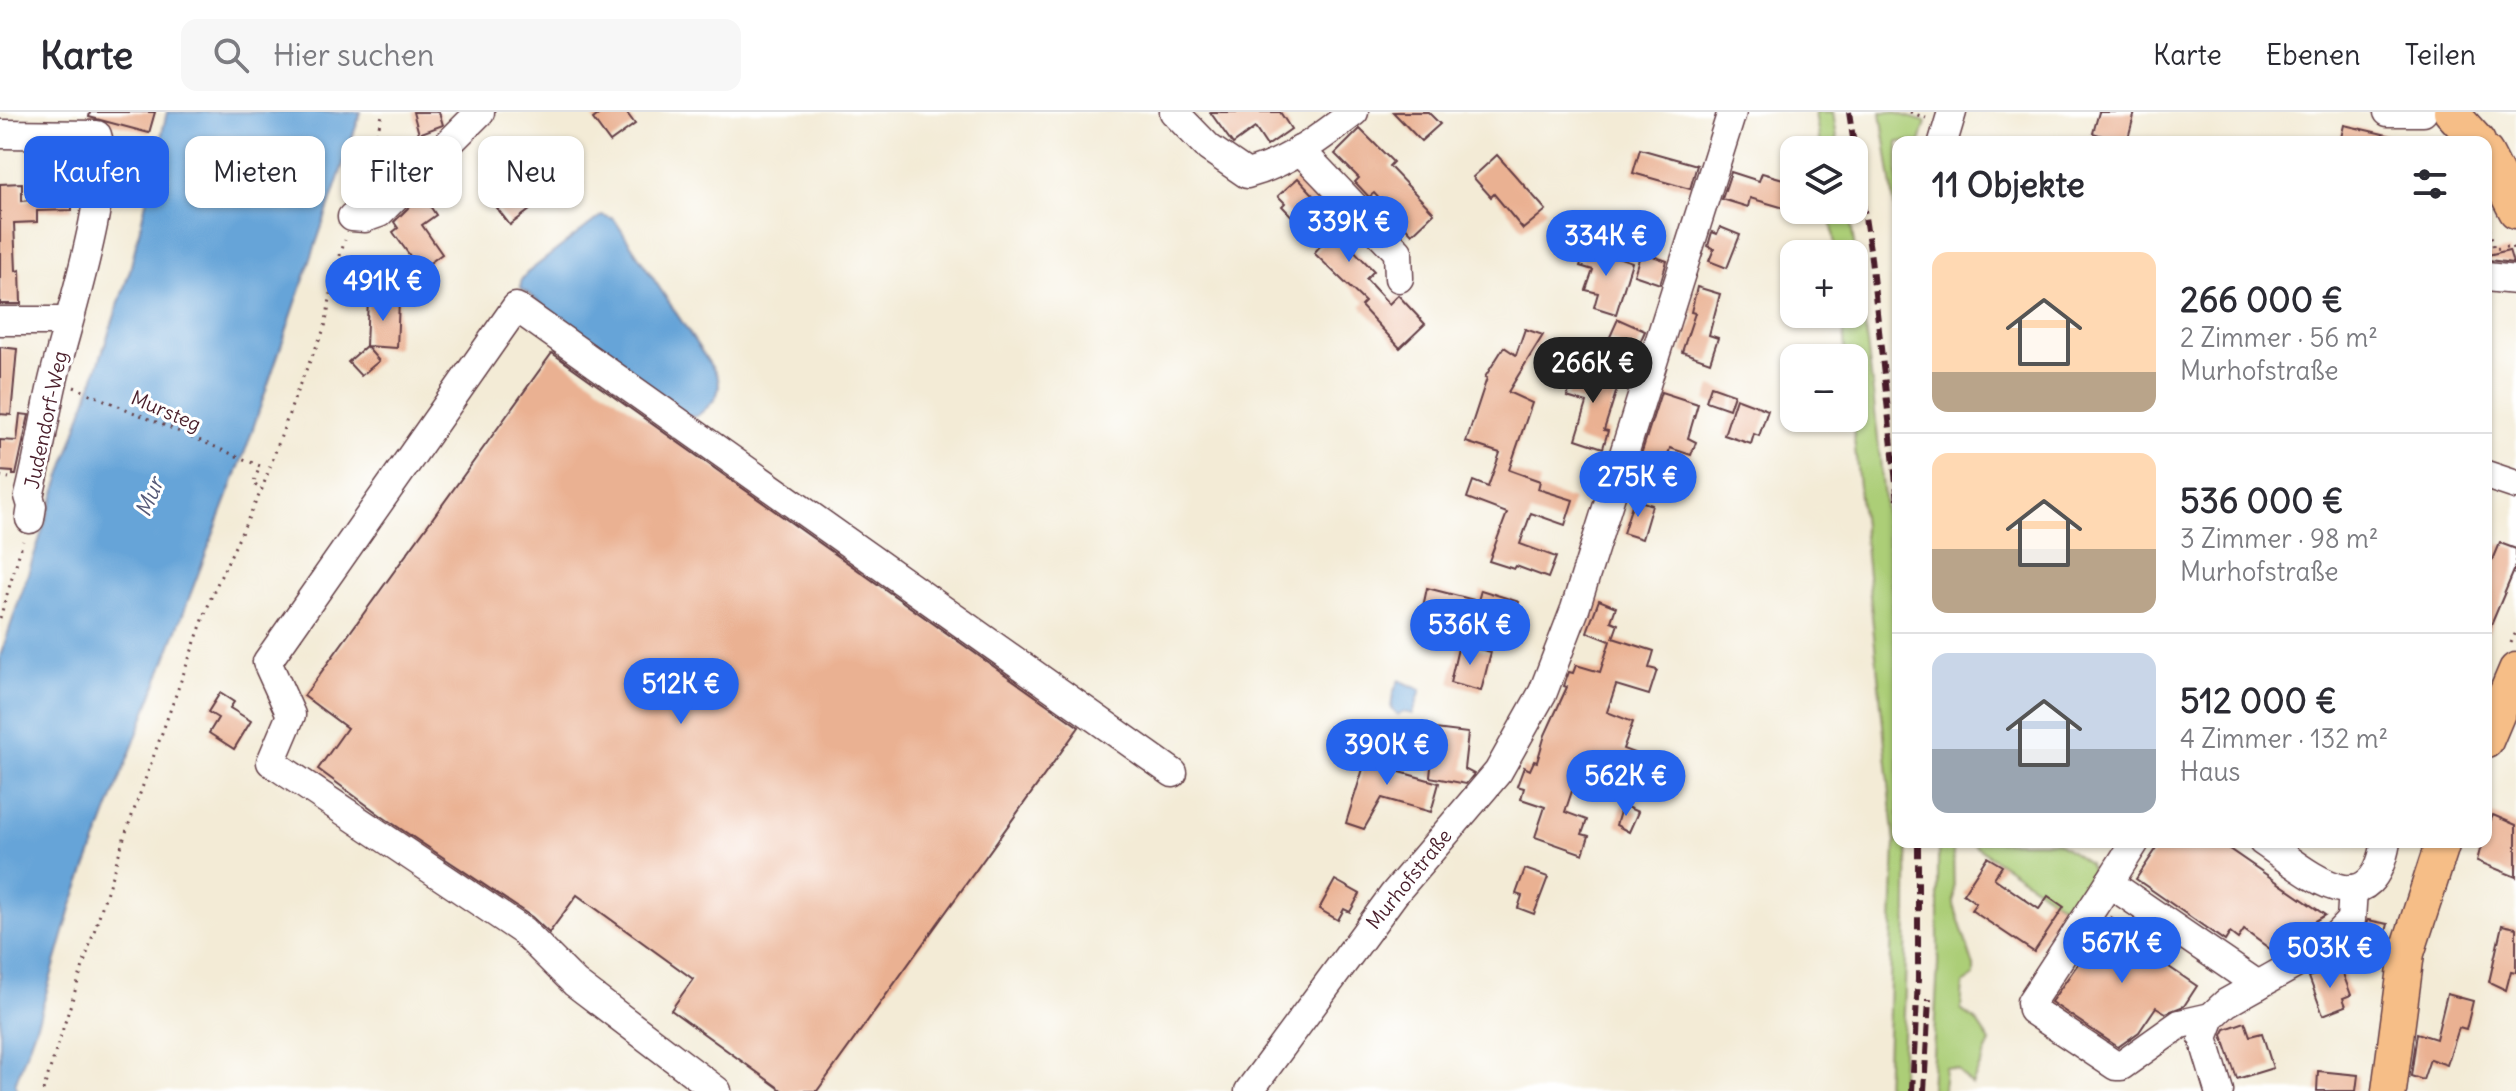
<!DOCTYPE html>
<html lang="de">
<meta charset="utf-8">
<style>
body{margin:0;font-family:Delius,sans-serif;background:#f7f7f7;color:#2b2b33;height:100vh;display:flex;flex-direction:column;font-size:30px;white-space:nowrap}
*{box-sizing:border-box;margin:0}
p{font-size:26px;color:#7c7c81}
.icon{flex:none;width:44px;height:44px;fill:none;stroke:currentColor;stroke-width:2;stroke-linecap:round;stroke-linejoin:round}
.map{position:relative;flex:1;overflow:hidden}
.sheet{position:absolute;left:1892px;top:24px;width:600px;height:712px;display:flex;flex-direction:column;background:#fff;border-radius:16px;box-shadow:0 2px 6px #0004}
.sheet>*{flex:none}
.guide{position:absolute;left:24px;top:24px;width:760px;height:72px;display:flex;gap:16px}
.tools{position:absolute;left:1780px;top:24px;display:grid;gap:16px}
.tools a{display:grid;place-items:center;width:88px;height:88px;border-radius:16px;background:#fff;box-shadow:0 2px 6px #0004;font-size:40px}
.price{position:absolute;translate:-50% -68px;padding:0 18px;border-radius:28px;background:#2563eb;color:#fff;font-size:26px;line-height:52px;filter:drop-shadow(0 2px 4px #0008)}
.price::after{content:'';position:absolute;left:50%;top:48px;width:24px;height:18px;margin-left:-12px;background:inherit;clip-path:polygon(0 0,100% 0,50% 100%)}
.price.current{background:#222;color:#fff}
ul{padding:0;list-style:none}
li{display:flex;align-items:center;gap:24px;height:200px;padding:0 40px}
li+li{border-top:2px solid #e1e1e2}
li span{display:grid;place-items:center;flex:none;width:224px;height:160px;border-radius:16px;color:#555}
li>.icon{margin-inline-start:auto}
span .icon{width:96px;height:96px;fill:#fffc;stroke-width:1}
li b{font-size:34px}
h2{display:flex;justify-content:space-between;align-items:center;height:96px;padding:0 40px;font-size:34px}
.chip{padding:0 28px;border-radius:16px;background:#fff;box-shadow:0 2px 6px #0004;font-size:28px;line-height:72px}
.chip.current{background:#2563eb;color:#fff}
header{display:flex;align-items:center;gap:48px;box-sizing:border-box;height:112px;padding:0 40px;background:#fff;border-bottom:2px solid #e1e1e2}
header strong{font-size:38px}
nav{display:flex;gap:44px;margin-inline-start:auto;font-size:28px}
.search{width:560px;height:72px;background:#f7f7f7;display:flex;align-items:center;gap:20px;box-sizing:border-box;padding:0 28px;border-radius:16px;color:#7c7c81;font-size:30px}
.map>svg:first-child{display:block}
.green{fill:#acce77;stroke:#7b7651;stroke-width:2}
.water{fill:#66a4d8;stroke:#586282;stroke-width:2}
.building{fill:#eab192}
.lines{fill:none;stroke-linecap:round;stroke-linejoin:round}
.minor-casing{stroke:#633e45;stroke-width:31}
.major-casing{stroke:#633e45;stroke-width:37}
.path{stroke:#633e45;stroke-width:3;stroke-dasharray:2 6;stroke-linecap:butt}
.minor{stroke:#fff;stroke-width:28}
.major{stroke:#f6be87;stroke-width:34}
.rail{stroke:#4a1f2b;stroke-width:6;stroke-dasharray:12 6;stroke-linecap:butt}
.labels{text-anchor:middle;stroke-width:6;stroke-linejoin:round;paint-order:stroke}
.street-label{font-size:20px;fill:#4a1f2b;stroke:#fff}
.water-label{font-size:22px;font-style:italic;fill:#575b79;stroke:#fff}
</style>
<header>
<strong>Karte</strong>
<div class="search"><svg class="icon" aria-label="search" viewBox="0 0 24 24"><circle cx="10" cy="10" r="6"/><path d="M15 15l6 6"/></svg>Hier suchen</div>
<nav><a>Karte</a><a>Ebenen</a><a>Teilen</a></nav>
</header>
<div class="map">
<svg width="2516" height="979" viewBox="0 0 2516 979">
<rect width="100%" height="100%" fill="#fff"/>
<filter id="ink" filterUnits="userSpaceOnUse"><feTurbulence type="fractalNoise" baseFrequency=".0125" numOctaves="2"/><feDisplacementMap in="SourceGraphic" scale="16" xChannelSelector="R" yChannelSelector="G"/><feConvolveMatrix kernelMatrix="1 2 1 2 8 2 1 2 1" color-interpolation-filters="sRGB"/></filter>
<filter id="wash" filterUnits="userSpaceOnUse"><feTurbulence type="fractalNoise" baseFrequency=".006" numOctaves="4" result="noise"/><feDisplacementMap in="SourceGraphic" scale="32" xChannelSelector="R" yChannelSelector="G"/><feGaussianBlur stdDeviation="1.8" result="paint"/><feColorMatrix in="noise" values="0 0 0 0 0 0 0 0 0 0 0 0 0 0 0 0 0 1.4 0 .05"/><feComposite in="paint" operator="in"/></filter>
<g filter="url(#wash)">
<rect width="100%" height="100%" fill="#f3ebd6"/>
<g class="green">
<polygon points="1815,0 1833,0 1839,38 1821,38"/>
<polygon points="1881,0 1892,0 1926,10 1920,30 1898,30 1898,118"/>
<path d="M 1830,98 L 1849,98 C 1871,246 1887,397 1897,547 C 1901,608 1898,669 1898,730 L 1907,730 C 1908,813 1905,896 1900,979 L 1886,979 L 1895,731 L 1852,306 L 1854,306 L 1854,246 L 1845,246 L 1843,202 L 1854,202 L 1854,142 L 1836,142 Z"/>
<polygon points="1938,730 1953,730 1954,793 1974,855 1974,864 1963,872 1961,898 1976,909 1990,930 1972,973 1957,957 1945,955 1943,979 1931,979 1938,852"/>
<polygon points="1969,730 2057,730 2088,751 2096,767 2077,803"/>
</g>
<g class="water">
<polygon points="167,0 361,0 247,334 72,793 39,906 15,972 18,979 0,979 0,545 130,158"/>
<path d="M 602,103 L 614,107 L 717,263 C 724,282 711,293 697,304 L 686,305 L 521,176 L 521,168 L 527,161 Z"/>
<polygon points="1399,568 1421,578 1413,602 1402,600 1398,603 1391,597 1393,581"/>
</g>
<g id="blocks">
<g class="building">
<polygon points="90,0 155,0 149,21 89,5"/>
<polygon points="413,0 439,0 443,13 419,22"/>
<polygon points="602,0 626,0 635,12 610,30 593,7"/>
<polygon points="1210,0 1280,0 1291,17 1267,34 1255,16 1233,32"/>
<polygon points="1393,0 1428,0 1440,12 1421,29"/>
<polygon points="2099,0 2135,0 2127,30 2104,30 2106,25 2093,21"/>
<polygon points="2344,13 2392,24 2391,30 2340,30"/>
<polygon points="1360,17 1393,50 1389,54 1434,101 1412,122 1374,81 1369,85 1355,70 1359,66 1335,42"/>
<polygon points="1640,37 1697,53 1690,77 1633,61"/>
<polygon points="562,43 581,70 548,95 543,88 510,113 497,96 530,71 528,68"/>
<polygon points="1497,43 1546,98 1523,117 1494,82 1491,85 1473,65"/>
<polygon points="1731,60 1759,69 1762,61 1794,70 1791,98 1750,86 1748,95 1722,87"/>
<polygon points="1298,66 1345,117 1339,123 1374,159 1366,167 1389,192 1398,183 1425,212 1400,236 1361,194 1365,190 1314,141 1322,132 1303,111 1300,113 1282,94 1285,91 1278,84"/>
<polygon points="22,71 22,89 72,82 72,98 37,99 37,110 14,111 16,159 20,158 21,192 0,192 0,72"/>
<polygon points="422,82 436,103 422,113 442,142 420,158 393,120 398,116 394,110"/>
<polygon points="1720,115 1740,123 1727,156 1709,149 1714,137 1708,134 1712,120 1717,122"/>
<polygon points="1587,134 1632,150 1616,202 1594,195 1598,181 1586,178 1593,158 1580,154"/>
<polygon points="2509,138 2513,151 2489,148 2488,143"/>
<polygon points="1641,140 1667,149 1660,172 1634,163"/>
<polygon points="1697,175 1720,182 1709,223 1718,226 1710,250 1682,240 1695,201 1691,200"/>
<polygon points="368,187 399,188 397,236 366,234"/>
<polygon points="1618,207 1645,219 1623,269 1609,264 1618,231 1609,227"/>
<polygon points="1525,217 1543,223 1508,280 1532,291 1509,358 1540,369 1538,377 1573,388 1565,413 1531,401 1520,432 1556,445 1548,466 1516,454 1514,457 1489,449 1507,401 1467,386 1473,369 1488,375 1500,341 1466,330 1487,266 1485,265 1504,235 1516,243"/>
<polygon points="366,234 379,249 361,264 348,250"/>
<polygon points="0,235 17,237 11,303 0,302"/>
<polygon points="552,241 1079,615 817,979 783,979 671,898 693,867 577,783 549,821 532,805 383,705 318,657 347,616 304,584"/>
<polygon points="1576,257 1619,271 1604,318 1608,319 1603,336 1576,327 1587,291 1567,285"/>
<polygon points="1711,274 1734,282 1729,297 1706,289"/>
<polygon points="1661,280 1698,292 1688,326 1696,330 1691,343 1670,336 1662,366 1642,360 1644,351 1639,349"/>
<polygon points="1736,286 1768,298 1759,324 1754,322 1751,332 1724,323"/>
<polygon points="20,302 29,303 16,363 13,363 13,360 0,359 0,328 17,329"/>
<polygon points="1634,387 1652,393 1642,427 1623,421"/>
<polygon points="2500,431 2516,437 2516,454 2486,525 2486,445 2493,448"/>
<polygon points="1427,476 1478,489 1481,478 1519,490 1510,517 1464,503 1458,524 1438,518 1443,500 1423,495"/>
<polygon points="1599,488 1616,495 1611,509 1618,512 1613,526 1654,539 1649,556 1657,558 1649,583 1616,573 1607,600 1633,610 1623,637 1650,647 1642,669 1600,653 1593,676 1575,670 1565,700 1587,708 1582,722 1589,724 1583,742 1535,725 1545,695 1521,687 1524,676 1517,674 1524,655 1530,658 1534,649 1537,650 1545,623 1567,575 1564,574 1569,560 1573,561 1576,553 1600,560 1610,529 1587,520"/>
<polygon points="1459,532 1491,540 1481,579 1450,571"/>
<polygon points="220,581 234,590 230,596 251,609 234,637 209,621 218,606 208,600"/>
<polygon points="1435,617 1468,621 1464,657 1474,662 1466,672 1430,665"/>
<polygon points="1370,623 1388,630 1379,654 1439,671 1431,700 1382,686 1364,717 1346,711 1368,641 1364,640"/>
<polygon points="1622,693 1638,700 1629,720 1616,713"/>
<polygon points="2493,703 2516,713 2516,765 2477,749 2482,730 2486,730 2486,719"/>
<polygon points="2161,730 2219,730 2325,803 2270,837 2244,818 2238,827 2230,821 2225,829 2136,767"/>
<polygon points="1987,745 2002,754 1994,766 2039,797 2048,784 2064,795 2034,840 1971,798 1976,791 1963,782"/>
<polygon points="1525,757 1548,765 1534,802 1518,796 1522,784 1516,782"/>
<polygon points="1335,768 1360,782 1350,800 1344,797 1338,808 1319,797"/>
<polygon points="2111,805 2174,848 2169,855 2197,874 2184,894 2166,901 2156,895 2139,920 2118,935 2051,890"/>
<polygon points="2368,808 2388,812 2377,854 2354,849 2361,822"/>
<polygon points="2502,813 2516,816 2516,860 2511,859 2506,878 2489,870"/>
<polygon points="2340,854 2351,883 2343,886 2346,894 2323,903 2309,865"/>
<polygon points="2447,882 2473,889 2466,918 2459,916 2447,953 2430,947 2423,968 2411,964 2417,921 2436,927"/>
<polygon points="2245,910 2250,924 2262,921 2273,956 2237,967 2222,923 2225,917"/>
<polygon points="2318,959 2358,963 2356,979 2317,979"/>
</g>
</g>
</g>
<g filter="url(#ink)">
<use href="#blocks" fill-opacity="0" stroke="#633e45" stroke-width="2"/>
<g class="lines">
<g class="minor-casing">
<g id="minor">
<path d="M 1174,0 L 1209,36 L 1247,62 C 1288,51 1320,26 1354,0"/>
<polyline points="2388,0 2423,0"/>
<path d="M 0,22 L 97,23 C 114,72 66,213 53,269 C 44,307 39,346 29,384 L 32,394 L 30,407"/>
<polyline points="1943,30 1952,0"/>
<polyline points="1300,38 1398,140 1399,166"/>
<polyline points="352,105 365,106 379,101 480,0"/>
<polyline points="2486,165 2516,168"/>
<polyline points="0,209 68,209"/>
<polyline points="2486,363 2516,373"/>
<polyline points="2135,730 2109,771 2258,873"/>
<path d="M 2263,730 C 2306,759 2370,820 2386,730"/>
<polyline points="2109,771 2031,890 2032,898 2116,954 2121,954 2180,912 2211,905"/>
<polyline points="717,979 575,871 523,819 271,650 291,603 267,550 516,195 1173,661"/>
<polyline points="1249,979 1394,782 1498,660 1543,580 1575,497 1732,0"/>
<polyline points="2219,979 2203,926 2211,905 2226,891 2324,836 2351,808 2353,777"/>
</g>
</g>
<g class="major-casing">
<g id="major">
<polyline points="2451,0 2478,30"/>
<polyline points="2486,41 2516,99"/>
<polyline points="2486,629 2516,558"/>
<polyline points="2389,979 2407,841 2443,730"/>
</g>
</g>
<g class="path">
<polyline points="1910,0 1926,6"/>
<polyline points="2419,25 2429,30"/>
<polyline points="359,83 383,0"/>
<polyline points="2486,101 2494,137 2512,134 2515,143"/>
<polyline points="74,275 260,354 253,372 262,377"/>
<polyline points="0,364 9,366"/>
<polyline points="0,506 23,429"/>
<polyline points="2511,531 2516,520"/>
<polyline points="43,979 125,723 212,483 262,377 299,274 325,215 335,159 345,128"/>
</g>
<use href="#minor" class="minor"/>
<use href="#major" class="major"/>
<g class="rail">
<polyline points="1849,0 1870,138 1898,388"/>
<polyline points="1912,979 1918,868 1918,730"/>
<polyline points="1924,979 1929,887"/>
</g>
</g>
</g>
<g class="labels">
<g class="street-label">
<text transform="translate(166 299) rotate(23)" y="7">Mursteg</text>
<text transform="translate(46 308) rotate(-78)" y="7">Judendorf-Weg</text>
<text transform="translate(1409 767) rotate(-51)" y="7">Murhofstraße</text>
</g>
<g class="water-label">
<text transform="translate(149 385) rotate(-68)" y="8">Mur</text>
</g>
</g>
</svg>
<div class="tools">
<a><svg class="icon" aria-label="layers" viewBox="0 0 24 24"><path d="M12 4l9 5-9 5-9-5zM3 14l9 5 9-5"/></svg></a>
<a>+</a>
<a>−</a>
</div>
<b class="price" style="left:1349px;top:152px">339K €</b>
<b class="price" style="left:1606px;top:166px">334K €</b>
<b class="price" style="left:383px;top:211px">491K €</b>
<b class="price current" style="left:1593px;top:293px">266K €</b>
<b class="price" style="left:1638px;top:407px">275K €</b>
<b class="price" style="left:1470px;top:555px">536K €</b>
<b class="price" style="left:681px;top:614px">512K €</b>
<b class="price" style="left:1387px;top:675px">390K €</b>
<b class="price" style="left:1626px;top:706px">562K €</b>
<b class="price" style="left:2122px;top:873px">567K €</b>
<b class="price" style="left:2330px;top:878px">503K €</b>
<div class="guide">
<a class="chip current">Kaufen</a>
<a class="chip">Mieten</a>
<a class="chip">Filter</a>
<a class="chip">Neu</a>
</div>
<section class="sheet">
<h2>11 Objekte<svg class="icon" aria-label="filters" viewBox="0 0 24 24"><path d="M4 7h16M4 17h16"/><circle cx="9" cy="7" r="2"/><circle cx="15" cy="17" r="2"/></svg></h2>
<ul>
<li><span style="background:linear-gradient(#ffd9b3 75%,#b9a48a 0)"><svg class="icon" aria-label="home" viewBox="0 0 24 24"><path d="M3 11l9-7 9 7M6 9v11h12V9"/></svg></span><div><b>266 000 €</b><p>2 Zimmer · 56 m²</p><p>Murhofstraße</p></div></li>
<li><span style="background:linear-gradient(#ffd9b3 60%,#b9a48a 0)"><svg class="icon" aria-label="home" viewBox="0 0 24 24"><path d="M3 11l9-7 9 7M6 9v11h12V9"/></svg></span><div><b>536 000 €</b><p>3 Zimmer · 98 m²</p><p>Murhofstraße</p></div></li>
<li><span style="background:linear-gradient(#c9d6e8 60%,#9aa5b1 0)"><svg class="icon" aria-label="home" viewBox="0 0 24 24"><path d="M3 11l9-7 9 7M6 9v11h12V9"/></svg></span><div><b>512 000 €</b><p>4 Zimmer · 132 m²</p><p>Haus</p></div></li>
</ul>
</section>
</div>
